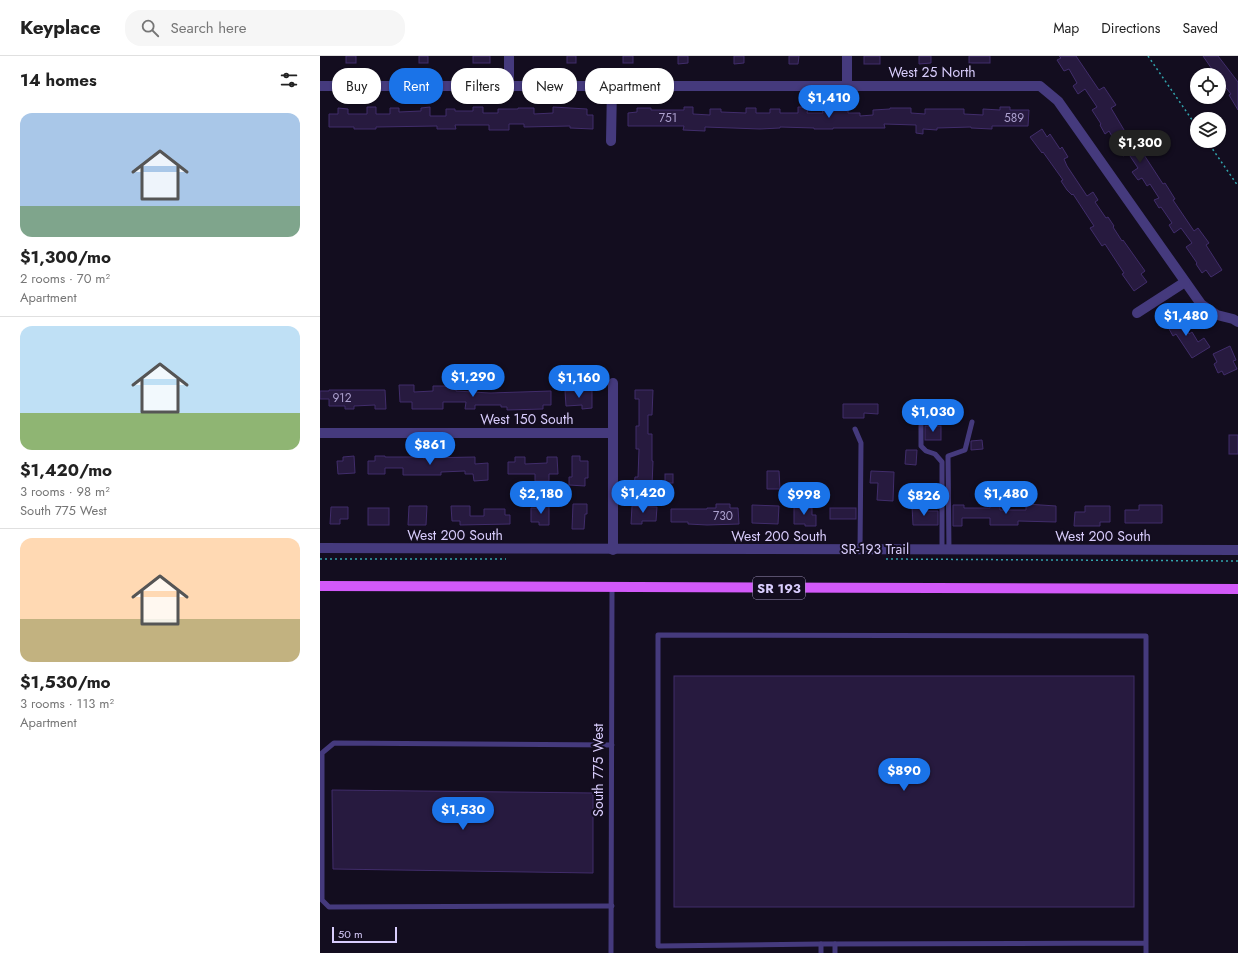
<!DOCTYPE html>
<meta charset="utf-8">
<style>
body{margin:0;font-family:Jost,sans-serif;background:#f6f6f6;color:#222;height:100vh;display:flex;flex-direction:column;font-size:15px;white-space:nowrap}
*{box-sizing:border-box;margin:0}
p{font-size:13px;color:#767676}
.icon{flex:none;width:22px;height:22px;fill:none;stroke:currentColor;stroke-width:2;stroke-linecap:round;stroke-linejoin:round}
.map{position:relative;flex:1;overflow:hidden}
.panel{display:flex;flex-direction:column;background:#fff;width:320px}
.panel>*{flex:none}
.hud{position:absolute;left:12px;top:12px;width:380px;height:36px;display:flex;gap:8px}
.buttons{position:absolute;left:870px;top:12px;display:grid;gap:8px}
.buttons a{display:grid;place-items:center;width:36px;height:36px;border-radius:50%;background:#fff;box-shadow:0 1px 3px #0004;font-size:20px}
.scale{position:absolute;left:12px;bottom:10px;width:65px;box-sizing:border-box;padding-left:4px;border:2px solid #d9cdfd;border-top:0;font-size:11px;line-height:14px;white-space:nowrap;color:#d9cdfd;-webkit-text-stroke:3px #130d1f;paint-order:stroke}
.price{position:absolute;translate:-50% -34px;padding:0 9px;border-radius:14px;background:#1a73e8;color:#fff;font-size:13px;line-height:26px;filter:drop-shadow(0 1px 2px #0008)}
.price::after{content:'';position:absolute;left:50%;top:24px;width:12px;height:9px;margin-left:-6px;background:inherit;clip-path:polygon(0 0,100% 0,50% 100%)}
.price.active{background:#222;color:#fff}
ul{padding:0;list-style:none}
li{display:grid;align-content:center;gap:8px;height:212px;padding:0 20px}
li+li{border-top:1px solid #e0e0e0}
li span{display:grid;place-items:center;height:124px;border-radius:12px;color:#555}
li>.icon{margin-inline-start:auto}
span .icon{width:72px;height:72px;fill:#fffc;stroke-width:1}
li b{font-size:17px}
h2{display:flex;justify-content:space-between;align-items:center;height:48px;padding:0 20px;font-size:17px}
.pill{padding:0 14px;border-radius:16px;background:#fff;box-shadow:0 1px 3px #0004;font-size:14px;line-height:36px}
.pill.active{background:#1a73e8;color:#fff}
header{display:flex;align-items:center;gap:24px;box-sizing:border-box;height:56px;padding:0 20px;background:#fff;border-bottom:1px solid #e0e0e0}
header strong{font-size:19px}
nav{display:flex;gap:22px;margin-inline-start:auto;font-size:14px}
.search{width:280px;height:36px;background:#f6f6f6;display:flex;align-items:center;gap:10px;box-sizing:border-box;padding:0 14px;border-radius:16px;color:#767676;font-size:15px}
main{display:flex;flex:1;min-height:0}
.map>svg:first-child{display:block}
.building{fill:#271a3f;stroke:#412d6b}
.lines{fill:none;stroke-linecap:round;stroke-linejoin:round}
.path{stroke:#32a4ad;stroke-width:1.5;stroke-dasharray:2 3;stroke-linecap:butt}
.service{stroke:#453a7d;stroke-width:5}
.minor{stroke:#453a7d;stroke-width:10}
.primary{stroke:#d259f9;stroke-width:10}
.labels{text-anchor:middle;stroke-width:4;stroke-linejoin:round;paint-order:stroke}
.number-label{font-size:12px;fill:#aca0ce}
.shield{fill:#130d1f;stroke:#9e93ba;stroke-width:1}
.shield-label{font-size:13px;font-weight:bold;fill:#d9cdfd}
.street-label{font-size:14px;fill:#d9cdfd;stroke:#130d1f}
</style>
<header>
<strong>Keyplace</strong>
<div class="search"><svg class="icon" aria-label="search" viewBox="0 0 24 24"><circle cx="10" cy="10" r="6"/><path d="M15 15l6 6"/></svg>Search here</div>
<nav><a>Map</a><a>Directions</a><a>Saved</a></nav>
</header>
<main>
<section class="panel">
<h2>14 homes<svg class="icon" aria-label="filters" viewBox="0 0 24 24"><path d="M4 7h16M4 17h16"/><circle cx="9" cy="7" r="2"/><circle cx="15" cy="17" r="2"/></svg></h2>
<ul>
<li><span style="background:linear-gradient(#a9c7e8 75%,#7fa58c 0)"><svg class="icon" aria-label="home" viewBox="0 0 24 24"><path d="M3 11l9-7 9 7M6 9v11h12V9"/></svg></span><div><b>$1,300/mo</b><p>2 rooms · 70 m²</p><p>Apartment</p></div></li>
<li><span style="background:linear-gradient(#bfe0f5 70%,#8fb573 0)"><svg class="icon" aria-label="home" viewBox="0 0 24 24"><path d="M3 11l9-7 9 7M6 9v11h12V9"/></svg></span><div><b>$1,420/mo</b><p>3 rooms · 98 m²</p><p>South 775 West</p></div></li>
<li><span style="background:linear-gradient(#ffd9b3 65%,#c2b280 0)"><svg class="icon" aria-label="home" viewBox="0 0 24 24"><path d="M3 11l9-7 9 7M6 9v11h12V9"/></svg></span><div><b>$1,530/mo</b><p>3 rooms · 113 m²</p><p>Apartment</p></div></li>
</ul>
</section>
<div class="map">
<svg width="918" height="897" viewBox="0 0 918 897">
<rect width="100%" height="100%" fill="#130d1f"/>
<g class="building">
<rect x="26" y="0" width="10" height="7"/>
<rect x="99" y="0" width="9" height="7"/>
<rect x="153" y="0" width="17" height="7"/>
<rect x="247" y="0" width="9" height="7"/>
<rect x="303" y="0" width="10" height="7"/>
<polygon points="358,0 368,0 368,7 358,8"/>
<polygon points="414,0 424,0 424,7 414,8"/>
<polygon points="469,0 479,0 478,8 469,8"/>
<rect x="544" y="0" width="16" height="8"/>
<polygon points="599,0 611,0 611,7 599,8"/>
<rect x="649" y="0" width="21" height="7"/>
<polygon points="739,0 756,0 779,34 784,31 796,49 791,52 810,84 813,82 843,128 845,127 855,143 853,144 874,175 878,172 889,187 886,189 902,214 891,221 886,214 882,217 876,208 877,207 866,191 872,187 861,172 854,177 849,169 852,167 841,151 839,152 834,144 839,142 830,128 827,130 822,122 818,124 812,116 818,112 808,97 803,100 789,75 785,78 780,69 781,68 772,54 777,51 765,33 758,38 753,30 757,27 749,13 744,15 737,4 741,2"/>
<polygon points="883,0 898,0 918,26 918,54 909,39 911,38 899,23 899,19 896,19"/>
<polygon points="47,51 56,51 56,58 70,58 70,52 79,52 79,56 101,55 101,52 110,51 110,60 126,60 126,53 135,53 135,55 153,55 153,51 163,51 163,57 178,57 178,53 198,53 198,52 214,52 214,58 233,57 233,51 267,53 267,59 273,59 273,73 250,72 250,70 204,71 204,68 189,68 189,74 169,74 169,69 135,69 136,73 117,73 117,70 56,71 56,73 34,73 34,71 9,71 9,58 18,58 18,52 28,53 28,58 47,58"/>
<polygon points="364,51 373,51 373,58 390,59 390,53 401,53 401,56 426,57 426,52 436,52 436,57 450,57 450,53 460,53 460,57 478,57 478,51 488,51 487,57 503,57 502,53 519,53 519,51 528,51 528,57 540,57 540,60 553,59 553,54 570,53 570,52 591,52 591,57 605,58 605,53 644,53 644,58 663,59 663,53 680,54 680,51 690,51 690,54 709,54 708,70 672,70 672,73 651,72 651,71 617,72 617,74 603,73 603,78 596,77 596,69 564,68 565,72 513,72 513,73 494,73 494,72 460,71 460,72 440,73 385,71 385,75 363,74 364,70 308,70 308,57 317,56 317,52 331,52 331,54 364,54"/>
<polygon points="722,73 727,81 730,78 740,93 742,91 748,101 744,103 747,110 767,140 773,136 778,144 775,146 786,162 788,161 794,170 793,171 802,185 803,184 825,215 821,218 827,226 814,235 802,218 804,217 785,188 782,190 770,172 774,170 753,138 752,139 747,134 741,125 743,124 723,96 722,97 710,81"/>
<polygon points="854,258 859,266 862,265 869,278 872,276 878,286 884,282 890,291 872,302 856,278 853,280 844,264"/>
<polygon points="910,290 916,304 913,305 917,313 904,319 902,315 898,317 894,308 897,306 893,298"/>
<polygon points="79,329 94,329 94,336 113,335 113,330 136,330 136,335 170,337 231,335 231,349 223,349 223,353 187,354 187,351 181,351 181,349 155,349 155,353 145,353 146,346 123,346 123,353 92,353 92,346 80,346"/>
<polygon points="9,334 65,334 66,353 55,353 55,349 34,350 34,353 25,353 25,350 9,350 9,343 0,343 0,335 9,335"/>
<polygon points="272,334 272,352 262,353 262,349 246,350 245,335"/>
<polygon points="315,334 333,334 332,359 328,359 328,378 332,378 332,405 333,405 332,430 314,430 315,421 318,421 319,393 316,393 316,370 319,370 319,343 315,343"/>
<polygon points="523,348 558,348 558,358 544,357 544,362 523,362"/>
<rect x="605" y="370" width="16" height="14"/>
<rect x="909" y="379" width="9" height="19"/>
<polygon points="662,384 663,393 651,394 651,385"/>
<polygon points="586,394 597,394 596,409 585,408"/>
<polygon points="34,400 35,417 18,418 17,405 23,405 23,401"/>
<polygon points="55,400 65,400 65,401 103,401 103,402 155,401 155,408 168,407 168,424 154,425 153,418 145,418 145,415 121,416 121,419 83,419 83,412 65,412 65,418 48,418 48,405 55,405"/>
<polygon points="252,400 260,400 260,405 268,405 268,422 265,422 265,430 249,429 249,421 252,421"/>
<polygon points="195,401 205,401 205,408 227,407 227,401 237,401 238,418 229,418 229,425 215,425 215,418 188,418 188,406 195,406"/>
<polygon points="447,415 459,415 460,433 447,433"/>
<polygon points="551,415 574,416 573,445 557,444 558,427 550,427"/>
<rect x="345" y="418" width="8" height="9"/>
<polygon points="253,448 267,448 267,458 265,458 264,473 252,473"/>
<polygon points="396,448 410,448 410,452 418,452 419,468 387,469 368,468 368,466 351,466 351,453 387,453 387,452 396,452"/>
<polygon points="706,448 736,450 736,466 698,465 698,469 670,469 670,462 642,462 642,470 633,470 633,449 644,449 644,452 670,452 670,450 680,450 680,454 706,454"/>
<polygon points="220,449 229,449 229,469 219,469 219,466 211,466 211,452 220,452"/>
<polygon points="432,449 459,450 458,468 432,467"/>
<polygon points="474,449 485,449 486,452 492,452 492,459 496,459 496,470 485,470 485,468 474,468"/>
<polygon points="819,449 842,449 842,467 805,467 805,454 819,454"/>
<polygon points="89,450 107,450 106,469 88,469"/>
<polygon points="131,450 150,450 150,460 164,460 164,453 185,453 185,459 190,459 190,468 140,469 140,465 132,465"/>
<polygon points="312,450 337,451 336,465 322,465 322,468 311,468"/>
<polygon points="592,450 602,450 602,455 618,455 618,469 593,469"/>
<polygon points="765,450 790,450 790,466 780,466 780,470 754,470 755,456 765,456"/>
<polygon points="11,451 28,451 28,463 20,463 20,468 10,468"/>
<rect x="48" y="452" width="21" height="17"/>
<rect x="510" y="452" width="26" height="11"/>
<rect x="354" y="620" width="460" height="231"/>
<polygon points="12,734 273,737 273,817 13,813"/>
</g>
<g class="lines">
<g class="path">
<polyline points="828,0 877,71"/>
<polyline points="887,85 918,130"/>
<polyline points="0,503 186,503"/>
<polyline points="566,503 918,505"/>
</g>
<g class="service">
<polyline points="601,370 601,390 606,395 615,398 622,406 622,494"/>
<polyline points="535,373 541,387 540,494"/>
<polyline points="629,494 628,400 645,394 652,366"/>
<polyline points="292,850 9,851 2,844 2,697 14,687 292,689"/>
<polyline points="826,887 501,888 338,890 338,579 826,580 826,897"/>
<polyline points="291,897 292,531"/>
<polyline points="501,897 501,888"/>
<polyline points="515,897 515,888"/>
</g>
<g class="minor">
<polyline points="0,30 720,30 738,45 881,248 897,259 913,263 918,266"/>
<polyline points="189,30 189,0"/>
<polyline points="527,30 527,0"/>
<polyline points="291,85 292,30"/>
<polyline points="817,257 865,226"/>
<polyline points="0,377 293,377"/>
<polyline points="0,492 918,494"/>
<polyline points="293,494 293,327"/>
</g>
<polyline class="primary" points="0,530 918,533"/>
</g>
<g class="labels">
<g class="number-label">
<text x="348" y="66">751</text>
<text x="694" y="66">589</text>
<text x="22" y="346">912</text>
<text x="403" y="464">730</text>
</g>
<rect class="shield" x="433" y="521" width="52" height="22" rx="3"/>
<g class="shield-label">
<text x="459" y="537">SR 193</text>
</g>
<g class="street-label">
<text x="612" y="21">West 25 North</text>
<text x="207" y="368">West 150 South</text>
<text x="135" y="484">West 200 South</text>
<text x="459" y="485">West 200 South</text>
<text x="783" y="485">West 200 South</text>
<text x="555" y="498">SR-193 Trail</text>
<text transform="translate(278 714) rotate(-90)" y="5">South 775 West</text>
</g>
</g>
</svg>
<div class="buttons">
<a><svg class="icon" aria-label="locate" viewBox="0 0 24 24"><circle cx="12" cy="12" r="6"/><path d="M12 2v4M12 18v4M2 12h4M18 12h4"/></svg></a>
<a><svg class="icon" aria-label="layers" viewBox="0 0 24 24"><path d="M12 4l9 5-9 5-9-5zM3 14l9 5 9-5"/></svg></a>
</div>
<div class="scale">50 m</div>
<b class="price" style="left:509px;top:63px">$1,410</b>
<b class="price active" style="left:820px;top:108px">$1,300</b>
<b class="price" style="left:866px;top:281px">$1,480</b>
<b class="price" style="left:153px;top:342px">$1,290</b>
<b class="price" style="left:259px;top:343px">$1,160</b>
<b class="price" style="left:613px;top:377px">$1,030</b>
<b class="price" style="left:110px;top:410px">$861</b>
<b class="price" style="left:323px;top:458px">$1,420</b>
<b class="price" style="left:221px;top:459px">$2,180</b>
<b class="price" style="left:686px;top:459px">$1,480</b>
<b class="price" style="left:484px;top:460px">$998</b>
<b class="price" style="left:604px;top:461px">$826</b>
<b class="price" style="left:584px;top:736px">$890</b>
<b class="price" style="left:143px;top:775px">$1,530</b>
<div class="hud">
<a class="pill">Buy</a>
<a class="pill active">Rent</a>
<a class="pill">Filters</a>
<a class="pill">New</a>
<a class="pill">Apartment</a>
</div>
</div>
</main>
